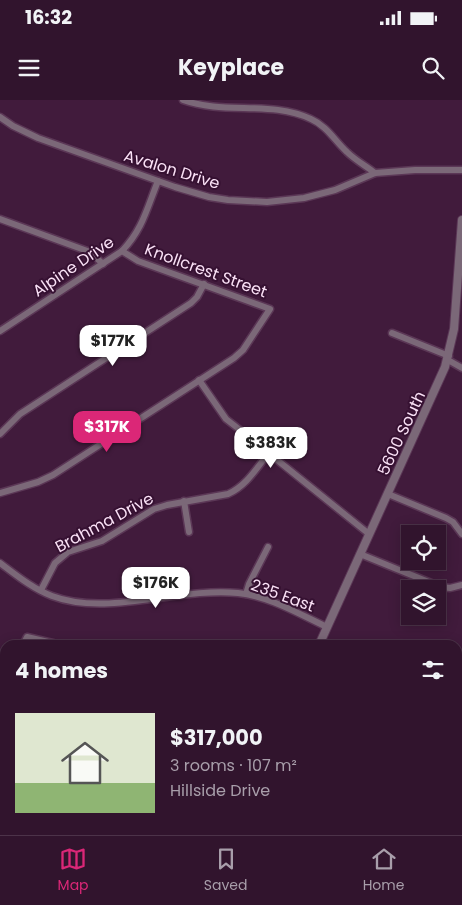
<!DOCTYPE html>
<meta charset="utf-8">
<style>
body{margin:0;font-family:Poppins,sans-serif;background:#3d2139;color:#f1f3f6;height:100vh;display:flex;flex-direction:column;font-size:19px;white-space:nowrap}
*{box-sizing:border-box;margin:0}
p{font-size:16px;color:#a89eaa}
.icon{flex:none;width:28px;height:28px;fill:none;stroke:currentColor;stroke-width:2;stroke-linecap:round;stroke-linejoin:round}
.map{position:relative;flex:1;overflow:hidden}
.side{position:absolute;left:0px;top:540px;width:462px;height:195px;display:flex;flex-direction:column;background:#31142d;border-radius:15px 15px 0 0;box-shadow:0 2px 12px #0003,0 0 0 1px #4c3349}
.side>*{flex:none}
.fabs{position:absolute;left:401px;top:425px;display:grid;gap:10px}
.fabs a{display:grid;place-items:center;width:45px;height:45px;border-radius:0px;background:#31142d;box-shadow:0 2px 12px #0003,0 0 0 1px #4c3349;font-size:25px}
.price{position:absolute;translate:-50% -42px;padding:0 11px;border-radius:10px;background:#fff;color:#222;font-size:16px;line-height:32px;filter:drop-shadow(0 1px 2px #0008)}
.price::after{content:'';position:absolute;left:50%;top:30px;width:15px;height:11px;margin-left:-8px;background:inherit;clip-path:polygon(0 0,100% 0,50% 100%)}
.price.active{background:#db2777;color:#fff}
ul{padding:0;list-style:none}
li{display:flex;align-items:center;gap:15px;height:125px;padding:0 15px}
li+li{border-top:1px solid #4c3349}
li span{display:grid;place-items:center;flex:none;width:140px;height:100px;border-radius:0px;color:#555}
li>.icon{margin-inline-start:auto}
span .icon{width:60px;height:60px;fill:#fffc;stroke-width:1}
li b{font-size:21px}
h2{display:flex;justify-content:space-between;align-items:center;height:60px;padding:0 15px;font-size:21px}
.status{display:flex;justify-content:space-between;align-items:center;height:35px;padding:0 25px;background:#31142d;direction:ltr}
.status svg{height:14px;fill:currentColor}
header{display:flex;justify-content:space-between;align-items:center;height:65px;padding:0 15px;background:#31142d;font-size:22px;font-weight:700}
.menu{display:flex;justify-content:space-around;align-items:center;height:70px;border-top:1px solid #4c3349;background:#31142d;font-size:14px;color:#a89eaa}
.menu a{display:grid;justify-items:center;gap:2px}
.menu .active{color:#db2777}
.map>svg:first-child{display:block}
.built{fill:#4d2147}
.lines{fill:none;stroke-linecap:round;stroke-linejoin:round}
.minor-casing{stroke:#5b3756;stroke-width:9}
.tertiary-casing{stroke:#5b3756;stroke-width:10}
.primary-casing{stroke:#5b3756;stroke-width:12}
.minor{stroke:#7b6878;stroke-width:6}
.tertiary{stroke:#7b6878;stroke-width:8}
.primary{stroke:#caa3c4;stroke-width:10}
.labels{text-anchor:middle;stroke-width:4;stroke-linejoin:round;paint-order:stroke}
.street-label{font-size:16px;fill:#fae1f6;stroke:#361132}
</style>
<div class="status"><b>16:32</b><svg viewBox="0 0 49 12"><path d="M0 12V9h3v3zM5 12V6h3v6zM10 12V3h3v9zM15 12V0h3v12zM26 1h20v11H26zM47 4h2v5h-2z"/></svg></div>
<header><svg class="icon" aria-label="menu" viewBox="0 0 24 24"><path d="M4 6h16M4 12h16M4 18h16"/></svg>Keyplace<svg class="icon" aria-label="search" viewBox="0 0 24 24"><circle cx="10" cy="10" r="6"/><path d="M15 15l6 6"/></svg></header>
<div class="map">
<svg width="462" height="735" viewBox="0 0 462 735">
<rect width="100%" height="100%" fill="#411b3c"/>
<g class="built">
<polygon points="0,598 5,600 5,686 0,684"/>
<polygon points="0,708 5,710 5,730 51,730 60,734 59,735 0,735"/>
<polygon points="113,730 220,730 232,735 125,735"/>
</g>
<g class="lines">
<g class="minor-casing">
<g id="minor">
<path d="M 183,0 C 225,15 271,0 311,19 C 327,26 335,41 347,52 C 355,60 366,66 375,73"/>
<polyline points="0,17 13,26 38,38 175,87 209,97 228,100 267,102 304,98 335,90 375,73 415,70 462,70"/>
<polyline points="0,119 90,152 103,164"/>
<path d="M 0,231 L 122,151 C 143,129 147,108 158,81"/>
<polyline points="392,233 449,256"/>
<polyline points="448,260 462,268"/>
<polyline points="199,280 226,319 235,326 369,434"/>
<polyline points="0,334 20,314 191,203 197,197 204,184"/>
<polyline points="0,393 38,382 53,375 234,258 243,250 270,209 138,161 122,151"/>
<polyline points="388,394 446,418 453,422 462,434"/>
<polyline points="184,401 189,432"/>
<polyline points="360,454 441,487 450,488 462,485"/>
<path d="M 0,463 C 16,475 33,489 52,496 C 108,517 178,487 238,493 C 269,496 299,514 327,527"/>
<path d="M 41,490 L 55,463 L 68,452 L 102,441 L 154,409 L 167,405 L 228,394 C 246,386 256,369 268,354"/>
<polyline points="246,494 249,484 268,447"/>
<polyline points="23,545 27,537 61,545"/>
<polyline points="399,730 412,735"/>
</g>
</g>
<g class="tertiary-casing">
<g id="tertiary">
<polyline points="319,545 445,267 454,229 462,120"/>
<polyline points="230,735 232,730"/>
</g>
</g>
<g class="primary-casing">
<g id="primary">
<polyline points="0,689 5,691"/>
<polyline points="0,702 5,704"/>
<polyline points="69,730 81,735"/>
<polyline points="100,730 112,735"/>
</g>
</g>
<use href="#minor" class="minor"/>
<use href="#tertiary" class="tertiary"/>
<use href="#primary" class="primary"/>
</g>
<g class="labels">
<g class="street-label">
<text transform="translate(172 69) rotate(17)" y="6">Avalon Drive</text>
<text transform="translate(73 166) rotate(-34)" y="6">Alpine Drive</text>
<text transform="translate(206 170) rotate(20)" y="6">Knollcrest Street</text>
<text transform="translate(401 333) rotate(-65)" y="6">5600 South</text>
<text transform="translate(104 422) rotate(-28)" y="6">Brahma Drive</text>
<text transform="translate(283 495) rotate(20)" y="6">235 East</text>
</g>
</g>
</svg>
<div class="fabs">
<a><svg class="icon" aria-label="locate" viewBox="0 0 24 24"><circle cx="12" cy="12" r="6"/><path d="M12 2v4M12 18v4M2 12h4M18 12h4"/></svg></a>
<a><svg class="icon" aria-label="layers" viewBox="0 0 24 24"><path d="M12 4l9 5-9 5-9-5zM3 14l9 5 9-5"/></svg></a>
</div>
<b class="price" style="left:113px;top:267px">$177K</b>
<b class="price active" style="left:107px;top:353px">$317K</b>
<b class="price" style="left:271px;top:369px">$383K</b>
<b class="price" style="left:156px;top:509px">$176K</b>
<section class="side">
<h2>4 homes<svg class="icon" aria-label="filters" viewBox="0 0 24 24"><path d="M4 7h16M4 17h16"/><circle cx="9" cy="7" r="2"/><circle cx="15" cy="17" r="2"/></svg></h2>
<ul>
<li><span style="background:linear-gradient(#dfe7d0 70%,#8fb573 0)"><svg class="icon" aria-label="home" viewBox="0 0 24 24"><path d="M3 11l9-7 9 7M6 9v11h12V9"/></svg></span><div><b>$317,000</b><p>3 rooms · 107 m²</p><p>Hillside Drive</p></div></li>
</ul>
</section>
</div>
<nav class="menu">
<a class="active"><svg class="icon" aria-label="map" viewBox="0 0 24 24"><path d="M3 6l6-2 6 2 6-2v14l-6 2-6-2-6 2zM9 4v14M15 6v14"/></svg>Map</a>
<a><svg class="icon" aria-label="saved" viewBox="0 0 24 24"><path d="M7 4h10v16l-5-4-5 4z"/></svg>Saved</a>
<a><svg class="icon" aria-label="home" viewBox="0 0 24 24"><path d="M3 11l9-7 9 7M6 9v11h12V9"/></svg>Home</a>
</nav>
